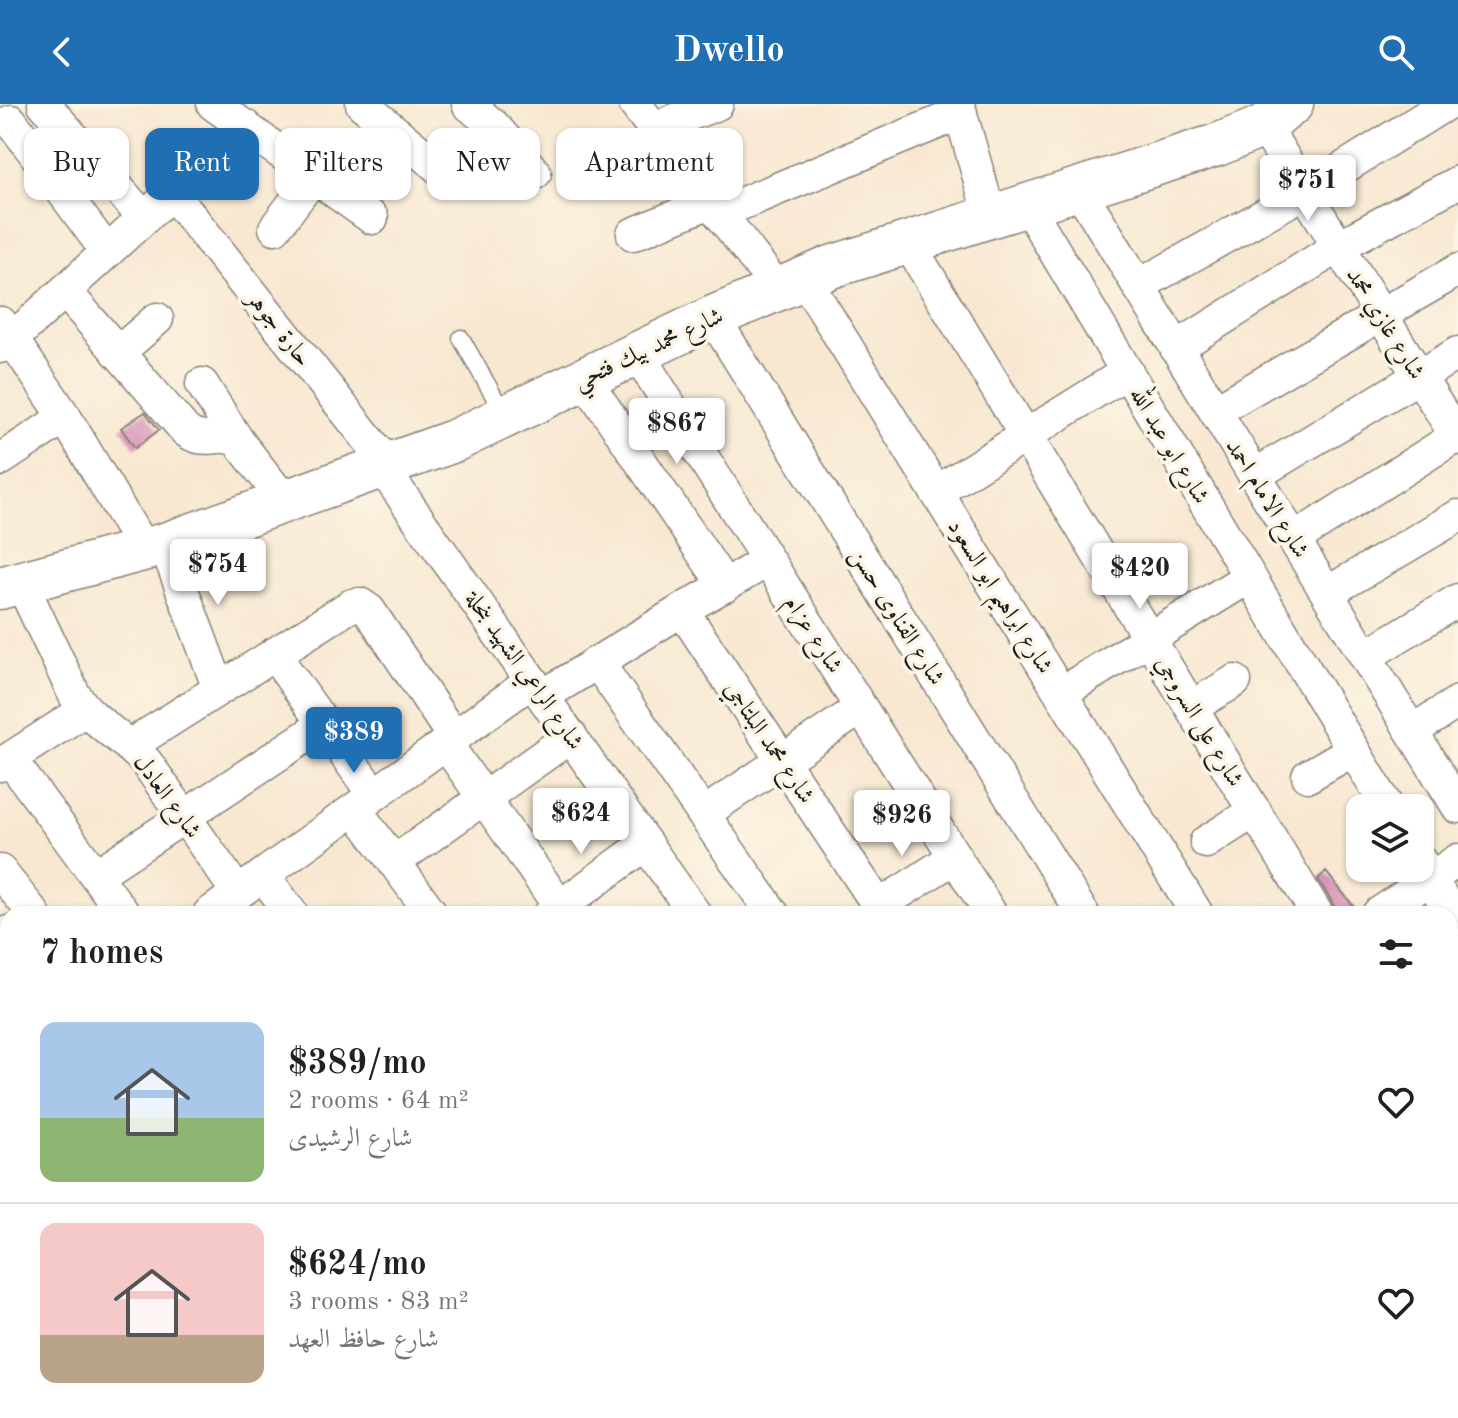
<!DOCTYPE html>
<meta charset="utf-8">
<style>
body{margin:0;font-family:"Old Standard TT",Amiri,serif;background:#f2f2f2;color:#202124;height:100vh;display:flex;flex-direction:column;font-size:30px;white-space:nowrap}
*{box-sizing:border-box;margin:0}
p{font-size:26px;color:#757577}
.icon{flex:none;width:44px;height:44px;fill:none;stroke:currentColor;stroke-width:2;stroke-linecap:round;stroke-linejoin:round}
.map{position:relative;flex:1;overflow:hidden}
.drawer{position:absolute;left:0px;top:802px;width:1458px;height:512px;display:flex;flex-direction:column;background:#fff;border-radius:24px 24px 0 0;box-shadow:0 2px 6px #0004}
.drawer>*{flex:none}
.hud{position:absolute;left:24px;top:24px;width:800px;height:72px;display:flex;gap:16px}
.buttons{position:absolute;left:1346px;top:690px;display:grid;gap:16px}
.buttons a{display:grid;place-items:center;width:88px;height:88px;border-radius:16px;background:#fff;box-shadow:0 2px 6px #0004;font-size:40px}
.price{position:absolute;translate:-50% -68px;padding:0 18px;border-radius:8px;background:#fff;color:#222;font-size:26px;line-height:52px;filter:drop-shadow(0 2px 4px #0008)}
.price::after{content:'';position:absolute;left:50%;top:48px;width:24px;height:18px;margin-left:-12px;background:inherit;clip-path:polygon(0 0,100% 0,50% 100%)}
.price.selected{background:#1f6fb2;color:#fff}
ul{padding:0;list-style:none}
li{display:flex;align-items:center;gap:24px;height:200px;padding:0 40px}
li+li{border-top:2px solid #e0e0e0}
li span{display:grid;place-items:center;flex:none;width:224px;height:160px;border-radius:16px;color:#555}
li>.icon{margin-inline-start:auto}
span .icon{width:96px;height:96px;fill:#fffc;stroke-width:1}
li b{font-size:34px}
h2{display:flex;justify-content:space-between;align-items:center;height:96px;padding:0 40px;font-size:34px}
.pill{padding:0 28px;border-radius:16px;background:#fff;box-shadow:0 2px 6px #0004;font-size:28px;line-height:72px}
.pill.selected{background:#1f6fb2;color:#fff}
header{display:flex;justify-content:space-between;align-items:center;height:104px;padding:0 40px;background:#1f6fb2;color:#fff;font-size:36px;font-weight:700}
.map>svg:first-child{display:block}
.building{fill:#d993b9}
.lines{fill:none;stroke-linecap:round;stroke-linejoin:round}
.service-casing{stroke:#8a8277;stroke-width:19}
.minor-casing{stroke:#8a8277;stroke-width:35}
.tertiary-casing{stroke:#8a8277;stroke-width:45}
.service{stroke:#fff;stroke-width:16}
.minor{stroke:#fff;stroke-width:32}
.tertiary{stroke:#fff;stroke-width:42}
.labels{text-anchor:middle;stroke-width:7;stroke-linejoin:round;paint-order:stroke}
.street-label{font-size:24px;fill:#1c1c1c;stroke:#fcf5e5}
</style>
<header><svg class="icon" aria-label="back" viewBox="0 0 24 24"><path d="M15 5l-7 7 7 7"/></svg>Dwello<svg class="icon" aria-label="search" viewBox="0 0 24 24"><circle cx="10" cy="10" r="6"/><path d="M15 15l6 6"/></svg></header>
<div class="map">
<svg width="1458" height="1314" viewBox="0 0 1458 1314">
<rect width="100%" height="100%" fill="#fcf5e5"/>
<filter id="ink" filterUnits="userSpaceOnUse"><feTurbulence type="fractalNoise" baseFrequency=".0125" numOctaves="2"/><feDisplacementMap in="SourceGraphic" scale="16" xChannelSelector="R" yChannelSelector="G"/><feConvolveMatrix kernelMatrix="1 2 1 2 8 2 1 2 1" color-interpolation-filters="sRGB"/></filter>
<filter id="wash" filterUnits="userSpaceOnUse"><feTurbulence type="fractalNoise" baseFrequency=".006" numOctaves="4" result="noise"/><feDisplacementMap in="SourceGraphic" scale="32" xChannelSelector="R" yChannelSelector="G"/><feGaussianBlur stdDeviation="1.8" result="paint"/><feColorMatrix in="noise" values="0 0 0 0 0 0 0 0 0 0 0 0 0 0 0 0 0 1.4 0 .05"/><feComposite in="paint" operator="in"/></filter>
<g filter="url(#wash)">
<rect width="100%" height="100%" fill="#f8e8d2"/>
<g id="blocks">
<g class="building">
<polygon points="145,308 159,326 135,344 121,324"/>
<polygon points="1326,768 1359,809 1359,810 1336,810 1333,800 1318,775"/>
</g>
</g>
</g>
<g filter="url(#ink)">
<use href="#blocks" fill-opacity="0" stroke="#8a8277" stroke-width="2"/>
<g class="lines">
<g class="service-casing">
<polyline id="service" points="461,234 505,312"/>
</g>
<g class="minor-casing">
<g id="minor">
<polyline points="44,0 144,114"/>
<polyline points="213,0 372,114"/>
<polyline points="362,0 445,69"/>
<polyline points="468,0 494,22 535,69"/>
<polyline points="635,0 778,185"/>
<polyline points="958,0 990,112"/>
<polyline points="11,17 107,148"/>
<polyline points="1264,22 1458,335"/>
<polyline points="654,24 717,0"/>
<polyline points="1079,85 1458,703"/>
<polyline points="172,89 388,360"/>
<polyline points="1027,101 1388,704"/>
<polyline points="719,109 961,9"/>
<polyline points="275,124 315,71"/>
<polyline points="633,130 710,98"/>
<polyline points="907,137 1317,810"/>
<polyline points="804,174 1197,810"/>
<polyline points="1138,182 1305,88 1446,0"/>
<path d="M 65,187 L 186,327 C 206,342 219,326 238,337 L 284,396"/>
<polyline points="713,213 1083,810"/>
<polyline points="1,219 65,313 144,446"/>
<polyline points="0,243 13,234 245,22"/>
<polyline points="1176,244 1339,142 1458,78"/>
<polyline points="118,249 157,215"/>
<polyline points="637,249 991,810"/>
<polyline points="584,274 725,482"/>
<polyline points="202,280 238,337"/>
<polyline points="1215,307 1458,166"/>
<polyline points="0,356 65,313"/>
<polyline points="381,362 695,810"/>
<polyline points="1255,371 1458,249"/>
<polyline points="936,388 1127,268"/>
<polyline points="1294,435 1458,331"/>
<polyline points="165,440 219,585"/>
<path d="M 21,478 L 74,590 C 93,619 123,633 146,658 L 238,789"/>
<polyline points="1327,489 1458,412"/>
<polyline points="682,506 884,810"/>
<polyline points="274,550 374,691"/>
<polyline points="1366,552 1458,496"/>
<polyline points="597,558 773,810"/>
<polyline points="1061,589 1249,473"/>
<polyline points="543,592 682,506 767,457"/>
<polyline points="1192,603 1235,577"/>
<polyline points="1412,627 1458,598"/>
<polyline points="446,640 565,810"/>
<polyline points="131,641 352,501 360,500 369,506 454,634"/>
<polyline points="10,655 124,810"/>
<polyline points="0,661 85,606"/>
<polyline points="1308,672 1353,646"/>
<polyline points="355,705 432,810"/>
<polyline points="703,710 861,604"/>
<polyline points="1206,738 1255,707"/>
<polyline points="1420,757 1458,820"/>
<polyline points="394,758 571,632"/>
<polyline points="0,767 34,810"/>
<polyline points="96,771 323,621"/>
<polyline points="263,771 292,810"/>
<polyline points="879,802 955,753"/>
<polyline points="209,810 532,577"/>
<polyline points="550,810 646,740"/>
<polyline points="1378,810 1458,756"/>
<polyline points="0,834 8,828"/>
<polyline points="1450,947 1458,942"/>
<polyline points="0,978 8,988"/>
<polyline points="1450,1021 1458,1034"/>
<polyline points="0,1080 8,1073"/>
<polyline points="1450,1111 1458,1106"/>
<polyline points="0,1168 8,1162"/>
<polyline points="1450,1220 1458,1215"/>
<polyline points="1450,1259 1458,1272"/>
<polyline points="0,1272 8,1265"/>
<polyline points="264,1306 271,1314"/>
<polyline points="566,1306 572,1314"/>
<polyline points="698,1306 704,1314"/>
<polyline points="914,1306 920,1314"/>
<polyline points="1042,1306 1048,1314"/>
<polyline points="1119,1306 1125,1314"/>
<polyline points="1212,1306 1217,1314"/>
<polyline points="1304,1306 1309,1314"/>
<polyline points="1391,1306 1396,1314"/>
<polyline points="76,1314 86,1306"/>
<polyline points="202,1314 211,1306"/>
<polyline points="355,1314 366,1306"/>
<polyline points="602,1314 613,1306"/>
</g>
</g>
<g class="tertiary-casing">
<polyline id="tertiary" points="0,484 165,440 454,337 713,213 831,163 1217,41 1264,22 1292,0"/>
</g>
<use href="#service" class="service"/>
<use href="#minor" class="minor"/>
<use href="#tertiary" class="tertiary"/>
</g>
</g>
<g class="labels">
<g class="street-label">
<text transform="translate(1386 219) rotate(58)" y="8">شارع غازي محمد</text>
<text transform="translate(280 224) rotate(52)" y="8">حارة جوهر</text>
<text transform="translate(648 244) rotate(-25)" y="8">شارع محمد بيك فتحي</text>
<text transform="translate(1170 341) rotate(59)" y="8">شارع ابو عبد الله</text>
<text transform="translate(1268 394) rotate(58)" y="8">شارع الامام احمد</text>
<text transform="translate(1001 492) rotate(58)" y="8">شارع ابراهيم ابو السعود</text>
<text transform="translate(898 512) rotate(58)" y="8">شارع القناوى حسن</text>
<text transform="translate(814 530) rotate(57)" y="8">شارع عزام</text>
<text transform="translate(525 566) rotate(55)" y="8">شارع الراعي الشهيد بنحلة</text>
<text transform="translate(1200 617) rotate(59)" y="8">شارع على السروجي</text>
<text transform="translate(770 638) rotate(56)" y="8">شارع محمد البلتاجي</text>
<text transform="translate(168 692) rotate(54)" y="8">شارع العادل</text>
</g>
</g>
</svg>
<div class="buttons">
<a><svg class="icon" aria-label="layers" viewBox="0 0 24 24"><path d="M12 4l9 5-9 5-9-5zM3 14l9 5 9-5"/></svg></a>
</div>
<b class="price" style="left:1308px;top:119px">$751</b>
<b class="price" style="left:677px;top:362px">$867</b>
<b class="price" style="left:218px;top:503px">$754</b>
<b class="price" style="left:1140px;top:507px">$420</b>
<b class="price selected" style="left:354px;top:671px">$389</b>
<b class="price" style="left:581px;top:752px">$624</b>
<b class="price" style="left:902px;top:754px">$926</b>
<div class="hud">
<a class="pill">Buy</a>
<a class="pill selected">Rent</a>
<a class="pill">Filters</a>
<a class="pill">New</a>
<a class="pill">Apartment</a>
</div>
<section class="drawer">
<h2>7 homes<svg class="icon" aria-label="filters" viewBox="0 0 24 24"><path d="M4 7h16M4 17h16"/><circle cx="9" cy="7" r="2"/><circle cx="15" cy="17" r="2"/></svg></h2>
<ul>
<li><span style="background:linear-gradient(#a9c7e8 60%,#8fb573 0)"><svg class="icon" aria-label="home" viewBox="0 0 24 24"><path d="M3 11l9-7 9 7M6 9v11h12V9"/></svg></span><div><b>$389/mo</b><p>2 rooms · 64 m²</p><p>شارع الرشيدى</p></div><svg class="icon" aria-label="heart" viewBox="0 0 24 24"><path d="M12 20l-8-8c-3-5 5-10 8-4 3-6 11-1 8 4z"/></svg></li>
<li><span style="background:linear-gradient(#f6c9c9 70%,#b9a48a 0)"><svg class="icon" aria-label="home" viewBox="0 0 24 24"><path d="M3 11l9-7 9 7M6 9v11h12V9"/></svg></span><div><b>$624/mo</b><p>3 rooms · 83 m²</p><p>شارع حافظ العهد</p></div><svg class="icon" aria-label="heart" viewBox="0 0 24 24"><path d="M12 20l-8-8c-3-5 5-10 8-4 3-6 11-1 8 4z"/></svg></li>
</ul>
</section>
</div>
